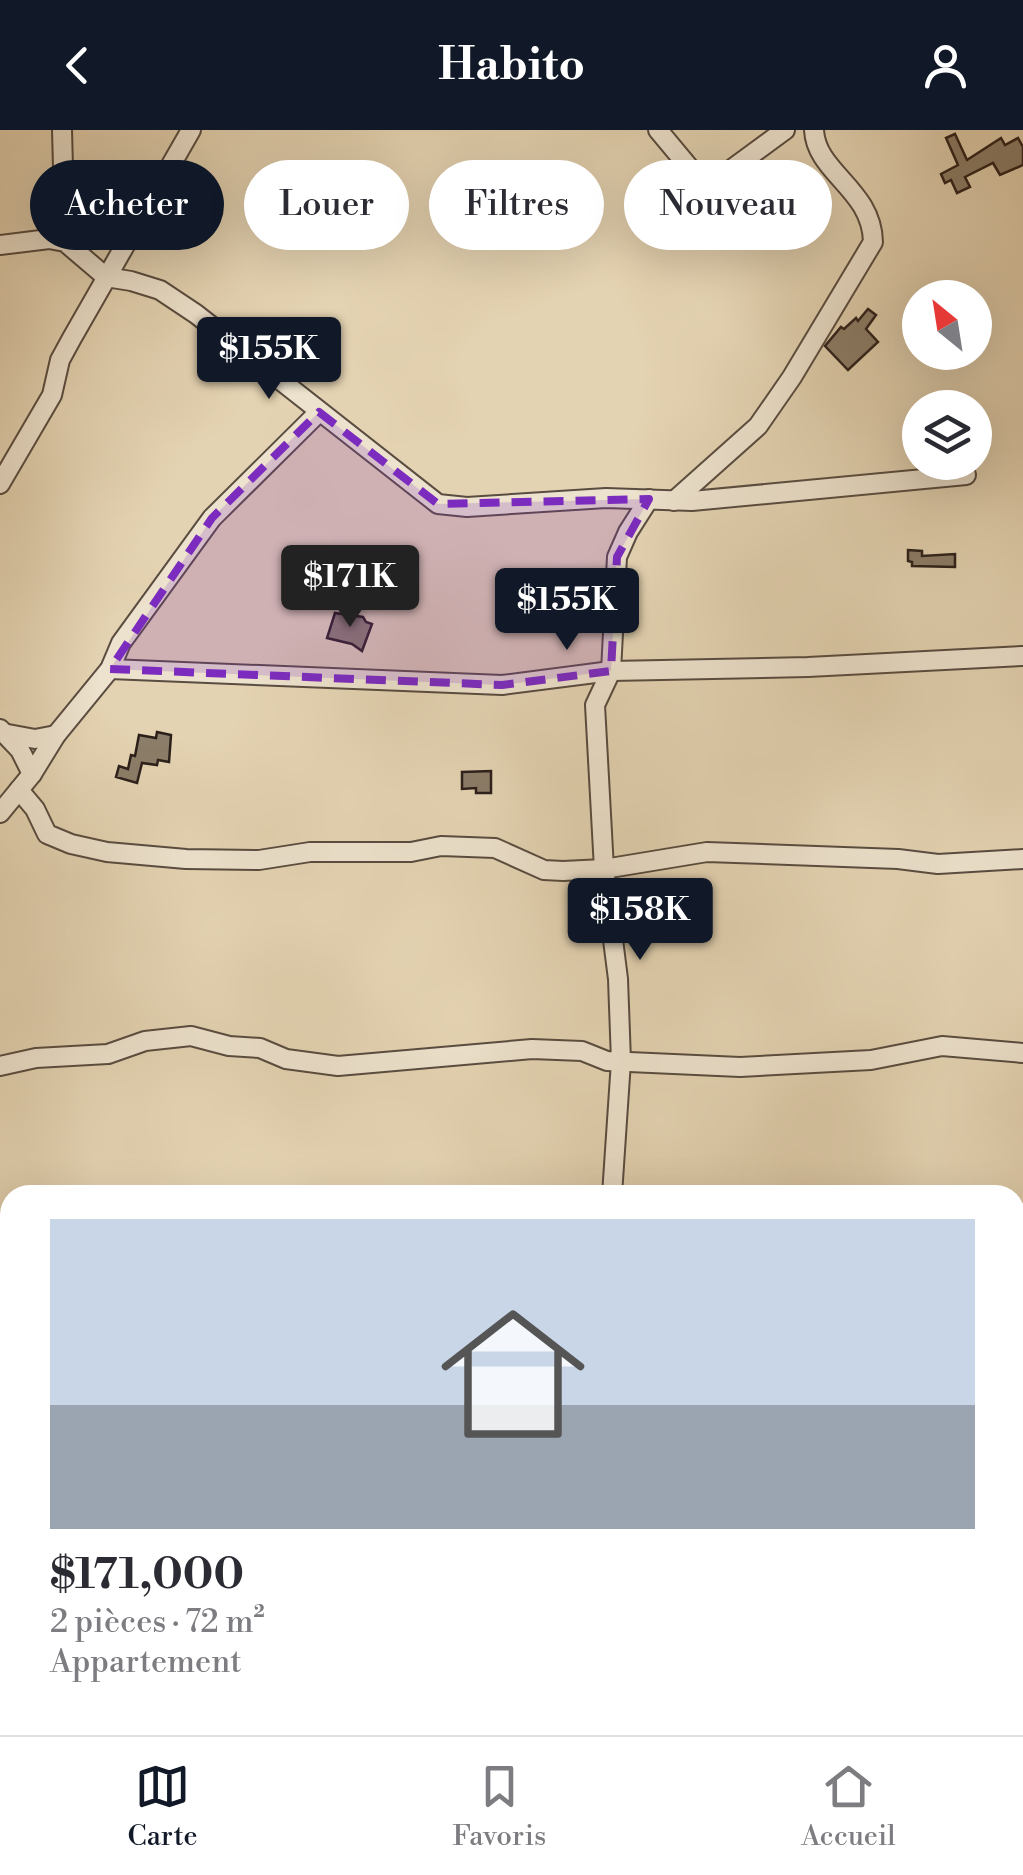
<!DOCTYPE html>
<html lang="fr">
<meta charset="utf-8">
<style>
body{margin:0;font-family:"Libre Bodoni",serif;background:#f2f2f3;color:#2b2b33;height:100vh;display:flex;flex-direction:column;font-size:38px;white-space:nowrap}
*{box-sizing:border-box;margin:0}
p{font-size:32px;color:#7c7c81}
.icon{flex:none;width:55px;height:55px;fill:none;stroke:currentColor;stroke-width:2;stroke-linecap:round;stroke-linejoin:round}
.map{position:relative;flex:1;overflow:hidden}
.side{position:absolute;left:0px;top:1055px;width:1025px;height:550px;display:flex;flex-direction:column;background:#fff;border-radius:30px 30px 0 0;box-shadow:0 10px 40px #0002}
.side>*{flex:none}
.banner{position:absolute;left:30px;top:30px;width:965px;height:90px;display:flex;gap:20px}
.needle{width:65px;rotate:330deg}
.fabs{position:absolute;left:902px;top:150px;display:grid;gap:20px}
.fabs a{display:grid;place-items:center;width:90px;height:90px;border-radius:50%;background:#fff;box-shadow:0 10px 40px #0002;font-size:50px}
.price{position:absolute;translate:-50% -85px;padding:0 22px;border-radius:10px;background:#111827;color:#fff;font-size:32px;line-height:65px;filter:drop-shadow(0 2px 5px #0008)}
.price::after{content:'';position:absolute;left:50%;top:60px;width:30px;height:22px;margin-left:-15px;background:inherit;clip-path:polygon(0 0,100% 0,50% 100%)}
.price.on{background:#222;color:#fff}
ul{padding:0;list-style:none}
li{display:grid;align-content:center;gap:20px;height:530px;padding:0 50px}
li+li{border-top:2px solid #e1e1e2}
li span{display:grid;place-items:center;height:310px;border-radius:0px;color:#555}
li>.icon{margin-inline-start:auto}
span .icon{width:180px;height:180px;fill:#fffc;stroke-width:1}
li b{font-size:42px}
.pill{padding:0 35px;border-radius:45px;background:#fff;box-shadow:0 10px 40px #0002;font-size:35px;line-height:90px}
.pill.on{background:#111827;color:#fff}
header{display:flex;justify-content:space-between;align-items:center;height:130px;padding:0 50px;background:#111827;color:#fff;font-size:45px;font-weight:800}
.tab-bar{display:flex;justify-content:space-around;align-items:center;height:140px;border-top:2px solid #e1e1e2;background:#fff;font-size:28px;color:#7c7c81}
.tab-bar a{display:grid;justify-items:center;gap:5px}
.tab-bar .on{color:#111827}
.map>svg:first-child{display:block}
.building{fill:#8b7d69;stroke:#2b1f1a;stroke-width:2.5}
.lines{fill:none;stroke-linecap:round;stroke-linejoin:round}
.minor-casing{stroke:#594c40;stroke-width:22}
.minor{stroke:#ede2cd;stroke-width:18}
.marked{fill:#7b2cbf;fill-opacity:0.2;stroke:#7b2cbf;stroke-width:8;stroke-dasharray:20 12;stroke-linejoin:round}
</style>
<header><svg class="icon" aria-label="back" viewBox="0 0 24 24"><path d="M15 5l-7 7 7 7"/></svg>Habito<svg class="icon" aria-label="person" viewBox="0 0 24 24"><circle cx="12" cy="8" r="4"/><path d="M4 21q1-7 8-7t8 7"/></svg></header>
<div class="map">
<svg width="1023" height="1605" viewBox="0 0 1023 1605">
<rect width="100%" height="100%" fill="#e4d3b2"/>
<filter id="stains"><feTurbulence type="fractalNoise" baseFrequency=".002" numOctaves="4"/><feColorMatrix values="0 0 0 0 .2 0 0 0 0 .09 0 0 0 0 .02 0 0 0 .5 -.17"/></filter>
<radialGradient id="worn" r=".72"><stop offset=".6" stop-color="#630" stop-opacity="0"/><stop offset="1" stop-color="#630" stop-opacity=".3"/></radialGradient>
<g class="building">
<polygon points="955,4 967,30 1001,8 1005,15 1018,8 1023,17 1023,35 1000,45 993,33 965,47 970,57 957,63 951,50 945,53 941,44 958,35 946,8"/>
<polygon points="868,179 876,185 866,199 878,212 848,240 825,216 841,197 844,199 856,188 858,191"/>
<polygon points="908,420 922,421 922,426 955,424 955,437 912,436 912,432 908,431"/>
<polygon points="335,483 363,487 366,492 372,494 362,521 352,514 327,508"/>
<polygon points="157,602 171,605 169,632 158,630 157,635 142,633 137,653 116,647 119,636 128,639 131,625 135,626 139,605 156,608"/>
<polygon points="491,641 491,663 476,663 476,658 462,659 462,642"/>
</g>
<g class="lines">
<g class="minor-casing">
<g id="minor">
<polyline points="62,0 65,112"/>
<polyline points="658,0 703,54 714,52 785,0"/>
<polyline points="0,115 49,109 65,112 106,147 131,151 160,160 196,184 438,374 467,377 606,368 692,371 966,345"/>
<polyline points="0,354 52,265 60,230 72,208 191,0"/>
<path d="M 674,371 L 758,296 L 792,247 L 873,112 C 872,59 816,43 814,0"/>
<polyline points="110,539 502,555 611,541 808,537 1023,526"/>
<polyline points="0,599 20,620 32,644"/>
<polyline points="8,604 35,609 56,605"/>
<polyline points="19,660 35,679 47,704 71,714 107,722 186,729 259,730 310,722 411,722 441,716 495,718 544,740 563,741 604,739 707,722 898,729 938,734 1023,729"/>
<polyline points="0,683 32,644 56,605 110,539 121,513 212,388 319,282"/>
<polyline points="0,936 36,928 108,924 145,911 191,906 229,916 260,918 286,929 338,936 532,919 582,921 607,931 740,937 871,930 942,916 1023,923"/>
<polyline points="612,1065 621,931 618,849 604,739 595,575 611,541 617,427 628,402 649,369"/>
<polyline points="1015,1108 1023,1108"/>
<polyline points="0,1114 10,1114"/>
<path d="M 1023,1182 C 1015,1201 1015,1263 1023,1282"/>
<polyline points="354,1595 604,1605"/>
<polyline points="640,1595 640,1605"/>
<polyline points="858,1595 933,1601 1023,1599"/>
<polyline points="0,1596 47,1599 233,1595"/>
<polyline points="777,1605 801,1595"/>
</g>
</g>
<use href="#minor" class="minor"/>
</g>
<path class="marked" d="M 319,282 L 438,374 L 649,369 L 617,427 L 611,541 L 502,555 L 110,539 L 212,388 Z"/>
<rect width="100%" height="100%" filter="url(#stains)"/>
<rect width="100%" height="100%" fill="url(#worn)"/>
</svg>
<div class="fabs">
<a><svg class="needle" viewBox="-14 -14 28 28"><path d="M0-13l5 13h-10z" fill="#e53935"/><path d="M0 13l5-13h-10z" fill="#7c7c81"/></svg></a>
<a><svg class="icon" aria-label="layers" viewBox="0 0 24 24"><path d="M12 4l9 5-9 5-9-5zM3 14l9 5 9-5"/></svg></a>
</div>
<b class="price" style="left:269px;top:272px">$155K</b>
<b class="price on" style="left:350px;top:500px">$171K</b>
<b class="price" style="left:567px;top:523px">$155K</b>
<b class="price" style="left:640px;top:833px">$158K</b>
<div class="banner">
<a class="pill on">Acheter</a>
<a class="pill">Louer</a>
<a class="pill">Filtres</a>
<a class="pill">Nouveau</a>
</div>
<section class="side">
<ul>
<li><span style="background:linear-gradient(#c9d6e8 60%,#9aa5b1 0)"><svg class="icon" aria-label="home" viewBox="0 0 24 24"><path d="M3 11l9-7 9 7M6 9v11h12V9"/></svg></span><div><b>$171,000</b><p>2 pièces · 72 m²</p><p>Appartement</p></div></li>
</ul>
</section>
</div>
<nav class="tab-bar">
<a class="on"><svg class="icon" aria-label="map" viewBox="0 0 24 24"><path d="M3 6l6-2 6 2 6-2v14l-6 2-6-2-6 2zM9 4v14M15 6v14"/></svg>Carte</a>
<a><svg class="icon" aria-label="saved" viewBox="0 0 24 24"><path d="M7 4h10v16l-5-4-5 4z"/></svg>Favoris</a>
<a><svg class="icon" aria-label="home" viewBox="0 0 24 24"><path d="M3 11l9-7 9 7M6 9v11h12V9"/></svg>Accueil</a>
</nav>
